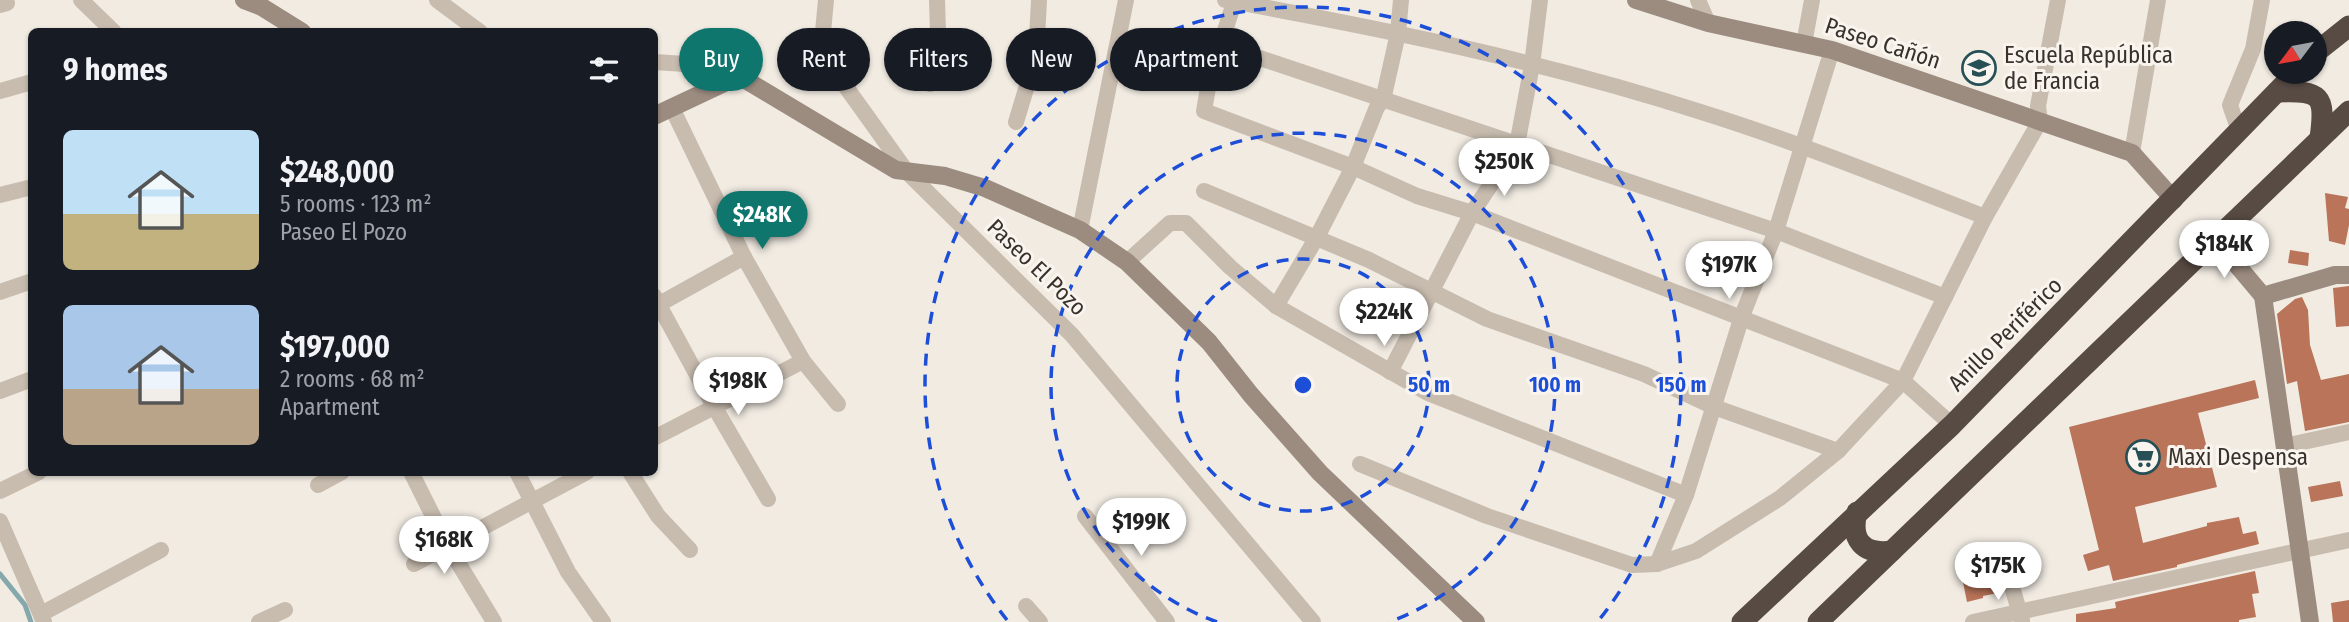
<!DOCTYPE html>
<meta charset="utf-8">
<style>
body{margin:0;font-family:"Fira Sans Condensed",sans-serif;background:#20242c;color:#f1f3f6;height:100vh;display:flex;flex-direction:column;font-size:26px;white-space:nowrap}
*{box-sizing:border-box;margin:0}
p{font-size:23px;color:#9ea1a6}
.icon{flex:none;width:38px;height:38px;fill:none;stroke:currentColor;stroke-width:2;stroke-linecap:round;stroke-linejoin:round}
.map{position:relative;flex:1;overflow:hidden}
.side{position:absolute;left:28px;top:28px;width:630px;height:448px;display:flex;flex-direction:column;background:#171b24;border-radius:10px;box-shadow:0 2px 5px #0004}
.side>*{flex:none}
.top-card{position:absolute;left:679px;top:28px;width:665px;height:63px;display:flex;gap:14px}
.needle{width:46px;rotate:238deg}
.buttons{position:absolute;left:2264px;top:21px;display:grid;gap:14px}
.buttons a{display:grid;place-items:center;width:63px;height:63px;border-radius:50%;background:#171b24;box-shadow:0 2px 5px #0004;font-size:35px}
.price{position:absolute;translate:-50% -60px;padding:0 16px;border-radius:24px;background:#fff;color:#222;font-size:23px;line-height:46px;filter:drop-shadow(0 2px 4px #0008)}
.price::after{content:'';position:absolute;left:50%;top:42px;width:21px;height:16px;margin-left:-10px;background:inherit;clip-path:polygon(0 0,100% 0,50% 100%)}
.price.active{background:#0f766e;color:#fff}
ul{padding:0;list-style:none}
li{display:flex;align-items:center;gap:21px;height:175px;padding:0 35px}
li span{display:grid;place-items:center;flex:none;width:196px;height:140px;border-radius:10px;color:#555}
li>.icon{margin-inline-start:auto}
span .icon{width:84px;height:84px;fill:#fffc;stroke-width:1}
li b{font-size:30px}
h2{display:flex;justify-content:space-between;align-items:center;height:84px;padding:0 35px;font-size:30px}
.pill{padding:0 24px;border-radius:32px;background:#171b24;box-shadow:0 2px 5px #0004;font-size:24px;line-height:63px}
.pill.active{background:#0f766e;color:#fff}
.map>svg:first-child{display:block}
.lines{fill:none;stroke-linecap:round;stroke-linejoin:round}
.stream{stroke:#84a8ab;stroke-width:5}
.building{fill:#b97459}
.street{stroke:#c8bcaf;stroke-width:16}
.secondary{stroke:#9c8c80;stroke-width:18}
.highway{stroke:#584b44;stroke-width:21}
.ring{fill:none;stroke:#1d4ed8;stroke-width:3.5;stroke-dasharray:12 9}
.labels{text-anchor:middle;stroke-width:6;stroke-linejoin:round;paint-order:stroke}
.street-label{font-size:23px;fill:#38312c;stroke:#f9f5ee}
.poi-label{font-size:23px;fill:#38312c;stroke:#f9f5ee;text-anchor:start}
.centre{fill:#1d4ed8;stroke:#f9f5ee;stroke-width:3.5}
.ring-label{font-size:21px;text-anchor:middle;font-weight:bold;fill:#1d4ed8;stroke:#f9f5ee;stroke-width:6;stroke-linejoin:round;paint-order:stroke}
</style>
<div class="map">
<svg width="2349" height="622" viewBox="0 0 2349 622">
<rect width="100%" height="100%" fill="#f1ebe2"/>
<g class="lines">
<polyline class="stream" points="0,574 25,605 31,622"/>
</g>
<g class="building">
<polygon points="2325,193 2348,197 2345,208 2349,209 2349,225 2345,245 2329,241"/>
<polygon points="2290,250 2309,253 2308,266 2288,263"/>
<polygon points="2349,286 2349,326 2336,327 2333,288"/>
<polygon points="2302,297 2308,310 2310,345 2321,380 2349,374 2349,422 2305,431 2297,381 2287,384 2277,314 2295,299"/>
<polygon points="2255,380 2259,398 2198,413 2217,487 2135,507 2143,543 2207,526 2207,523 2239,517 2243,534 2256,531 2259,544 2177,565 2177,567 2113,581 2109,565 2088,571 2083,555 2099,550 2069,427"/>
<polygon points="2340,481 2343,496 2311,502 2308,487"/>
<polygon points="1998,571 2003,592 1983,596 1983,598 1967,602 1962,577"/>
<polygon points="2255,571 2259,593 2252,594 2256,617 2239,620 2239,622 2076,622 2076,614 2116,608 2115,602"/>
<polygon points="2349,600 2349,622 2333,622 2331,603"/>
</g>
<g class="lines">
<g class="street">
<polyline points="81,0 114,32"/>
<polyline points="437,0 480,32"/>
<polyline points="826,0 823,32 846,87 907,172 1072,335 1313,622"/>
<path d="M 1225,0 C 1385,29 1546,62 1701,112 C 1797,142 1891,180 1985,217"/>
<polyline points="1235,0 1210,76 1204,111 1353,167 1417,196 1472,213 1903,381 1952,425"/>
<polyline points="1698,0 1708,23"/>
<polyline points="0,5 7,3"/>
<polyline points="1804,44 1812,0"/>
<polyline points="1221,45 1776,231 1945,297"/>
<polyline points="654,62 716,66 739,76"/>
<polyline points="930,84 938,32 937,0"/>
<polyline points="0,91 32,82"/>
<polyline points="672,108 744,257 803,361 838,404"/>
<polyline points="1016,122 1036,56 1039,0"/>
<polyline points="2239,131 2230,105 2253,49 2262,0"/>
<polyline points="2132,153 2158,0"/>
<polyline points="1204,191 1369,260 1487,319 1644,374 1714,407 1838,451"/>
<polyline points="0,195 32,187"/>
<polyline points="1080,230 1126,0"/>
<polyline points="1127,262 1170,223 1186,223 1230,267 1276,306 1428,393 1686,495"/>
<polyline points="0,292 32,281"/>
<polyline points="654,296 715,408 768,499"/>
<polyline points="1276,306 1317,237 1353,167 1377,107 1383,100 1398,33 1401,0"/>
<polyline points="654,307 744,257"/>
<polyline points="1390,372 1472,213 1517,145 1532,65 1540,0"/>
<polyline points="0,391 32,379"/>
<polyline points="654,438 803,361"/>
<polyline points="2284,446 2349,432"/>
<polyline points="1360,464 1487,516 1632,565 1657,564 1696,551 1780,498 1838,451 1903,381 1985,217 2040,121 2038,106 2058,0"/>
<polyline points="411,472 448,546 494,622"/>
<polyline points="517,472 568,572 603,622"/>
<polyline points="630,472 658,516 690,550"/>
<polyline points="318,485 342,472"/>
<polyline points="0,491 39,472"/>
<polyline points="1085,516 1167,622"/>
<polyline points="0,521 44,622"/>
<polyline points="414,564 587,472"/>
<polyline points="1657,564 1686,495 1742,316 1776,231 1832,50"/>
<polyline points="2008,573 2022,621"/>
<polyline points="1026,606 1040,622"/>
<polyline points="41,614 161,550"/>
<polyline points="259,622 285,610"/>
<polyline points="1973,622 2349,540"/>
</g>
<g class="secondary">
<polyline points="244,0 262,7 302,32"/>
<polyline points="1636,0 1708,23 1832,50 2132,153 2174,200"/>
<polyline points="654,116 739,76 896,170 945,176 985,188 1080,230 1127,262 1209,342 1251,395 1320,473 1476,622"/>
<polyline points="2215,239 2263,296"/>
<polyline points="2263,296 2310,622"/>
<polyline points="2263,296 2335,275 2349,275"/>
</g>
<g class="highway">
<polyline points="2315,53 2349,26"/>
<path d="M 2277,92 C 2321,90 2326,95 2320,138"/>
<path d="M 1857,512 C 1850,540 1863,555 1892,551"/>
<polyline points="1742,622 1952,425 2296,72"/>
<polyline points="1818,622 2349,111"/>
</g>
</g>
<g class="ring">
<circle cx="1303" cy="385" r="126"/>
<path d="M1217 622A252 252 0 1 1 1389 622"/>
<path d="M1007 620A378 378 0 1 1 1599 620"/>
</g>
<defs>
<g id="school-ring" transform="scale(1.75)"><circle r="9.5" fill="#f9f5ee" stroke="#265055" stroke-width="1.5"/><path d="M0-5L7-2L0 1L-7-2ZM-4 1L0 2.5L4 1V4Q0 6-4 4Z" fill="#265055"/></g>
<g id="supermarket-ring" transform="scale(1.75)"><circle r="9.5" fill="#f9f5ee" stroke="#265055" stroke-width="1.5"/><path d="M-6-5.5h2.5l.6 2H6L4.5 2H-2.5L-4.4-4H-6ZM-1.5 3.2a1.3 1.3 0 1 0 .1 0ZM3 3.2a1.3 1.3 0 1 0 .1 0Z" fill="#265055"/></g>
</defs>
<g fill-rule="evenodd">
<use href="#school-ring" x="1979" y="68"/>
<use href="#supermarket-ring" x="2143" y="457"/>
</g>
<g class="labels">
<g class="street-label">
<text transform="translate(1883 43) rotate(18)" y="8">Paseo Cañón</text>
<text transform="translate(1037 267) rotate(44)" y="8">Paseo El Pozo</text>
<text transform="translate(2005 334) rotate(-45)" y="8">Anillo Periférico</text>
</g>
<g class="poi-label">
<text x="2004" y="63">Escuela República<tspan x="2004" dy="26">de Francia</tspan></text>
<text x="2168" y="465">Maxi Despensa</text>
</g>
</g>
<circle cx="1303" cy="385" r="10" class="centre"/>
<g class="ring-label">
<text x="1429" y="392">50 m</text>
<text x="1555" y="392">100 m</text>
<text x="1681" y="392">150 m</text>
</g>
</svg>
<div class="buttons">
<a><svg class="needle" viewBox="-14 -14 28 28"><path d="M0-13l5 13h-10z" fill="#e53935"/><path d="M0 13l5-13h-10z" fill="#9ea1a6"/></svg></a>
</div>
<b class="price" style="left:1504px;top:198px">$250K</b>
<b class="price active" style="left:762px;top:251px">$248K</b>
<b class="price" style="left:2224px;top:280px">$184K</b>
<b class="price" style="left:1729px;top:301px">$197K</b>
<b class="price" style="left:1384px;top:348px">$224K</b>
<b class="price" style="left:738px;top:417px">$198K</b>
<b class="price" style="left:1141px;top:558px">$199K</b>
<b class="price" style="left:444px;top:576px">$168K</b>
<b class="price" style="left:1998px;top:602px">$175K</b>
<div class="top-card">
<a class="pill active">Buy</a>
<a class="pill">Rent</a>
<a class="pill">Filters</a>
<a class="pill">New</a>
<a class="pill">Apartment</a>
</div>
<section class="side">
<h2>9 homes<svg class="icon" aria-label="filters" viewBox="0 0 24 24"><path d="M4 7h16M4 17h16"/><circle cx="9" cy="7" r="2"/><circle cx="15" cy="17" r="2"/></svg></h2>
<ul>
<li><span style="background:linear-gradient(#bfe0f5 60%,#c2b280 0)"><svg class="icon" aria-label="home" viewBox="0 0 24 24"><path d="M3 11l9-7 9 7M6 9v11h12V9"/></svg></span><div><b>$248,000</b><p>5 rooms · 123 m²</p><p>Paseo El Pozo</p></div></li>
<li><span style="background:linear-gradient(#a9c7e8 60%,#b9a48a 0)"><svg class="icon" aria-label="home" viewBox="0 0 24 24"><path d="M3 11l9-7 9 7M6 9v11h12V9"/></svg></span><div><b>$197,000</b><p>2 rooms · 68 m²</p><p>Apartment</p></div></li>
</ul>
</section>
</div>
